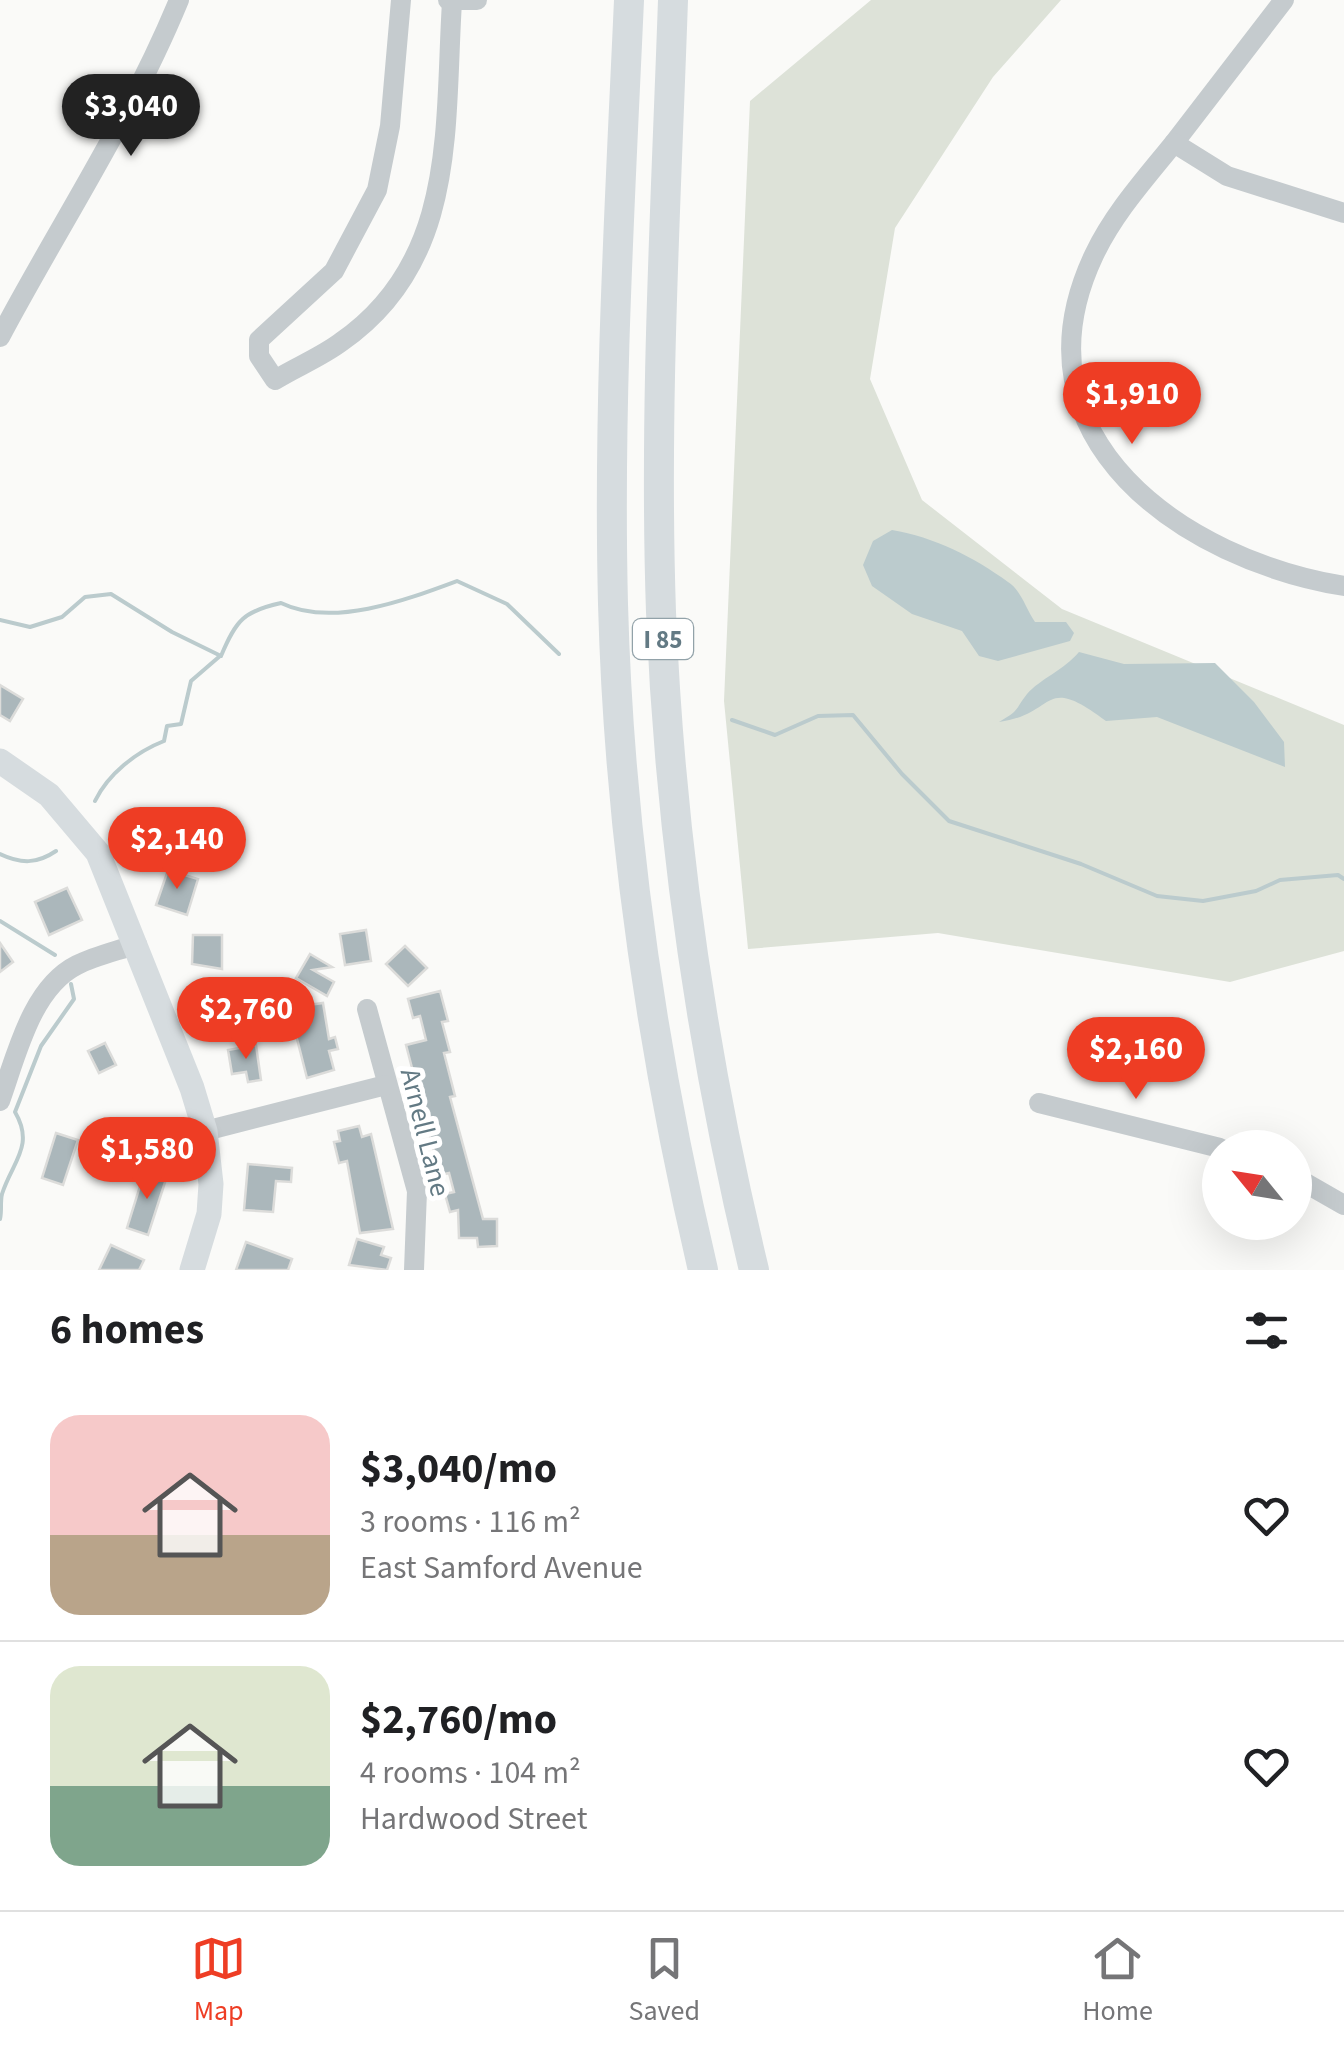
<!DOCTYPE html>
<meta charset="utf-8">
<style>
body{margin:0;font-family:"Source Sans 3",sans-serif;background:#f2f2f2;color:#202124;height:100vh;display:flex;flex-direction:column;font-size:38px;white-space:nowrap}
*{box-sizing:border-box;margin:0}
p{font-size:32px;color:#757577}
.icon{flex:none;width:55px;height:55px;fill:none;stroke:currentColor;stroke-width:2;stroke-linecap:round;stroke-linejoin:round}
.map{position:relative;height:1270px;overflow:hidden}
.sheet{display:flex;flex-direction:column;background:#fff;flex:1}
.sheet>*{flex:none}
.needle{width:65px;rotate:300deg}
.fabs{position:absolute;left:1202px;top:1130px;display:grid;gap:20px}
.fabs a{display:grid;place-items:center;width:110px;height:110px;border-radius:50%;background:#fff;box-shadow:0 10px 40px #0002;font-size:50px}
.price{position:absolute;translate:-50% -85px;padding:0 22px;border-radius:35px;background:#ee3d24;color:#fff;font-size:32px;line-height:65px;filter:drop-shadow(0 2px 5px #0008)}
.price::after{content:'';position:absolute;left:50%;top:60px;width:30px;height:22px;margin-left:-15px;background:inherit;clip-path:polygon(0 0,100% 0,50% 100%)}
.price.selected{background:#222;color:#fff}
ul{padding:0;list-style:none}
li{display:flex;align-items:center;gap:30px;height:250px;padding:0 50px}
li+li{border-top:2px solid #e0e0e0}
li span{display:grid;place-items:center;flex:none;width:280px;height:200px;border-radius:30px;color:#555}
li>.icon{margin-inline-start:auto}
span .icon{width:120px;height:120px;fill:#fffc;stroke-width:1}
li b{font-size:42px}
h2{display:flex;justify-content:space-between;align-items:center;height:120px;padding:0 50px;font-size:42px}
.tabs{display:flex;justify-content:space-around;align-items:center;height:140px;border-top:2px solid #e0e0e0;background:#fff;font-size:28px;color:#757577}
.tabs a{display:grid;justify-items:center;gap:5px}
.tabs .selected{color:#ee3d24}
.map>svg:first-child{display:block}
.green{fill:#dde2d8}
.water{fill:#bbcbcd}
.lines{fill:none;stroke-linecap:round;stroke-linejoin:round}
.stream{stroke:#bbcbcd;stroke-width:4}
.building{fill:#abb7bb;stroke:#dcdcda;stroke-width:2.5}
.minor{stroke:#c5cbce;stroke-width:20}
.major{stroke:#d6dcdf;stroke-width:25}
.highway{stroke:#d6dcdf;stroke-width:30}
.labels{text-anchor:middle;stroke-width:10;stroke-linejoin:round;paint-order:stroke}
.shield{fill:#fff;stroke:#92a2a9;stroke-width:2.5}
.shield-label{font-size:25px;font-weight:bold;fill:#637a84}
.street-label{font-size:28px;fill:#637a84;stroke:#fff}
</style>
<div class="map">
<svg width="1344" height="1270" viewBox="0 0 1344 1270">
<rect width="100%" height="100%" fill="#fafaf8"/>
<polygon class="green" points="871,0 1061,0 993,77 895,228 870,379 922,500 1062,609 1344,725 1344,951 1230,982 938,933 748,949 724,701 750,101"/>
<g class="water">
<path d="M 892,530 C 934,537 974,557 1008,582 C 1021,590 1026,609 1035,622 L 1066,622 L 1074,633 L 1070,641 L 998,661 L 979,656 L 962,631 L 912,614 L 872,586 L 863,565 L 873,541 Z"/>
<path d="M 1079,652 L 1124,664 L 1215,663 L 1254,702 L 1284,742 L 1285,767 L 1157,717 L 1106,721 C 1041,672 1058,714 999,722 C 1020,710 1014,711 1027,694 C 1040,679 1064,670 1079,652 Z"/>
</g>
<g class="lines">
<g class="stream">
<path d="M 0,620 L 30,627 L 62,617 L 85,597 L 111,594 L 172,632 L 221,656 C 236,620 244,611 281,603 C 332,628 406,600 457,581 L 507,604 L 559,654"/>
<polyline points="732,720 775,735 818,716 853,715 902,774 949,821 1081,864 1157,896 1203,901 1256,891 1280,880 1338,875 1344,879"/>
<path d="M 95,801 C 108,774 136,752 164,741 L 167,726 L 181,724 L 191,681 L 220,656"/>
<path d="M 0,854 C 21,864 37,864 56,851"/>
<polyline points="0,921 55,955"/>
<path d="M 0,1219 C 2,1211 0,1202 2,1194 C 12,1162 35,1146 15,1112 L 41,1046 L 74,999 L 71,984"/>
</g>
</g>
<g class="building">
<polygon points="0,685 23,699 10,721 0,715"/>
<polygon points="168,870 198,879 187,915 156,905"/>
<polygon points="67,888 82,920 49,935 35,902"/>
<polygon points="366,930 371,961 345,965 340,934"/>
<polygon points="193,935 222,935 222,969 192,964"/>
<polygon points="0,943 13,962 0,972"/>
<polygon points="405,946 427,968 408,986 386,964"/>
<polygon points="310,954 332,967 313,970 334,982 327,996 296,978"/>
<polygon points="440,991 448,1021 442,1022 450,1052 444,1053 455,1096 450,1097 483,1219 497,1219 497,1246 478,1247 477,1238 459,1238 458,1210 450,1212 445,1194 454,1192 449,1173 440,1175 406,1045 426,1040 420,1016 413,1018 408,999"/>
<polygon points="323,1003 329,1039 335,1037 338,1049 329,1051 334,1070 307,1078 296,1035 291,1035 287,1008"/>
<polygon points="105,1043 116,1065 99,1073 88,1051"/>
<polygon points="256,1045 261,1080 248,1082 246,1072 232,1074 228,1050"/>
<polygon points="359,1126 362,1137 371,1134 393,1229 360,1233 347,1161 339,1163 334,1142 340,1141 338,1131"/>
<polygon points="56,1133 78,1140 63,1185 42,1178"/>
<polygon points="248,1164 292,1168 291,1182 276,1181 273,1212 244,1210"/>
<polygon points="145,1170 167,1176 148,1235 127,1228"/>
<polygon points="357,1239 384,1247 381,1255 391,1258 387,1270 349,1265"/>
<polygon points="246,1242 292,1259 288,1270 236,1270"/>
<polygon points="111,1245 144,1260 139,1270 99,1270"/>
</g>
<g class="lines">
<g class="minor">
<path d="M 401,0 L 390,126 L 377,190 L 334,271 L 259,340 L 259,356 L 275,380 C 296,367 321,357 341,342 C 458,261 444,127 452,2"/>
<polyline points="448,0 477,0"/>
<polyline points="1174,143 1284,0"/>
<path d="M 1344,213 L 1227,176 L 1174,143 C 1145,179 1114,213 1094,255 C 1007,439 1185,560 1344,586"/>
<path d="M 0,337 C 60,224 130,119 179,0"/>
<polyline points="367,1009 417,1191 414,1270"/>
<path d="M 0,1101 C 16,1057 31,988 77,965 C 95,956 117,951 137,944"/>
<polyline points="1039,1103 1220,1148"/>
<polyline points="205,1131 386,1085"/>
<polyline points="1295,1177 1344,1205"/>
</g>
<polyline class="major" points="0,761 49,795 98,853 192,1088 205,1131 211,1184 209,1214 192,1270"/>
<g class="highway">
<path d="M 629,0 C 620,201 608,403 613,604 C 619,829 652,1052 703,1270"/>
<path d="M 673,0 C 666,204 654,408 661,612 C 670,835 702,1054 754,1270"/>
</g>
</g>
<g class="labels">
<rect class="shield" x="633" y="619" width="60" height="40" rx="8"/>
<g class="shield-label">
<text x="663" y="648">I 85</text>
</g>
<g class="street-label">
<text transform="translate(426 1132) rotate(76)" y="10">Arnell Lane</text>
</g>
</g>
</svg>
<div class="fabs">
<a><svg class="needle" viewBox="-14 -14 28 28"><path d="M0-13l5 13h-10z" fill="#e53935"/><path d="M0 13l5-13h-10z" fill="#757577"/></svg></a>
</div>
<b class="price selected" style="left:131px;top:159px">$3,040</b>
<b class="price" style="left:1132px;top:447px">$1,910</b>
<b class="price" style="left:177px;top:892px">$2,140</b>
<b class="price" style="left:246px;top:1062px">$2,760</b>
<b class="price" style="left:1136px;top:1102px">$2,160</b>
<b class="price" style="left:147px;top:1202px">$1,580</b>
</div>
<section class="sheet">
<h2>6 homes<svg class="icon" aria-label="filters" viewBox="0 0 24 24"><path d="M4 7h16M4 17h16"/><circle cx="9" cy="7" r="2"/><circle cx="15" cy="17" r="2"/></svg></h2>
<ul>
<li><span style="background:linear-gradient(#f6c9c9 60%,#b9a48a 0)"><svg class="icon" aria-label="home" viewBox="0 0 24 24"><path d="M3 11l9-7 9 7M6 9v11h12V9"/></svg></span><div><b>$3,040/mo</b><p>3 rooms · 116 m²</p><p>East Samford Avenue</p></div><svg class="icon" aria-label="heart" viewBox="0 0 24 24"><path d="M12 20l-8-8c-3-5 5-10 8-4 3-6 11-1 8 4z"/></svg></li>
<li><span style="background:linear-gradient(#dfe7d0 60%,#7fa58c 0)"><svg class="icon" aria-label="home" viewBox="0 0 24 24"><path d="M3 11l9-7 9 7M6 9v11h12V9"/></svg></span><div><b>$2,760/mo</b><p>4 rooms · 104 m²</p><p>Hardwood Street</p></div><svg class="icon" aria-label="heart" viewBox="0 0 24 24"><path d="M12 20l-8-8c-3-5 5-10 8-4 3-6 11-1 8 4z"/></svg></li>
</ul>
</section>
<nav class="tabs">
<a class="selected"><svg class="icon" aria-label="map" viewBox="0 0 24 24"><path d="M3 6l6-2 6 2 6-2v14l-6 2-6-2-6 2zM9 4v14M15 6v14"/></svg>Map</a>
<a><svg class="icon" aria-label="saved" viewBox="0 0 24 24"><path d="M7 4h10v16l-5-4-5 4z"/></svg>Saved</a>
<a><svg class="icon" aria-label="home" viewBox="0 0 24 24"><path d="M3 11l9-7 9 7M6 9v11h12V9"/></svg>Home</a>
</nav>
